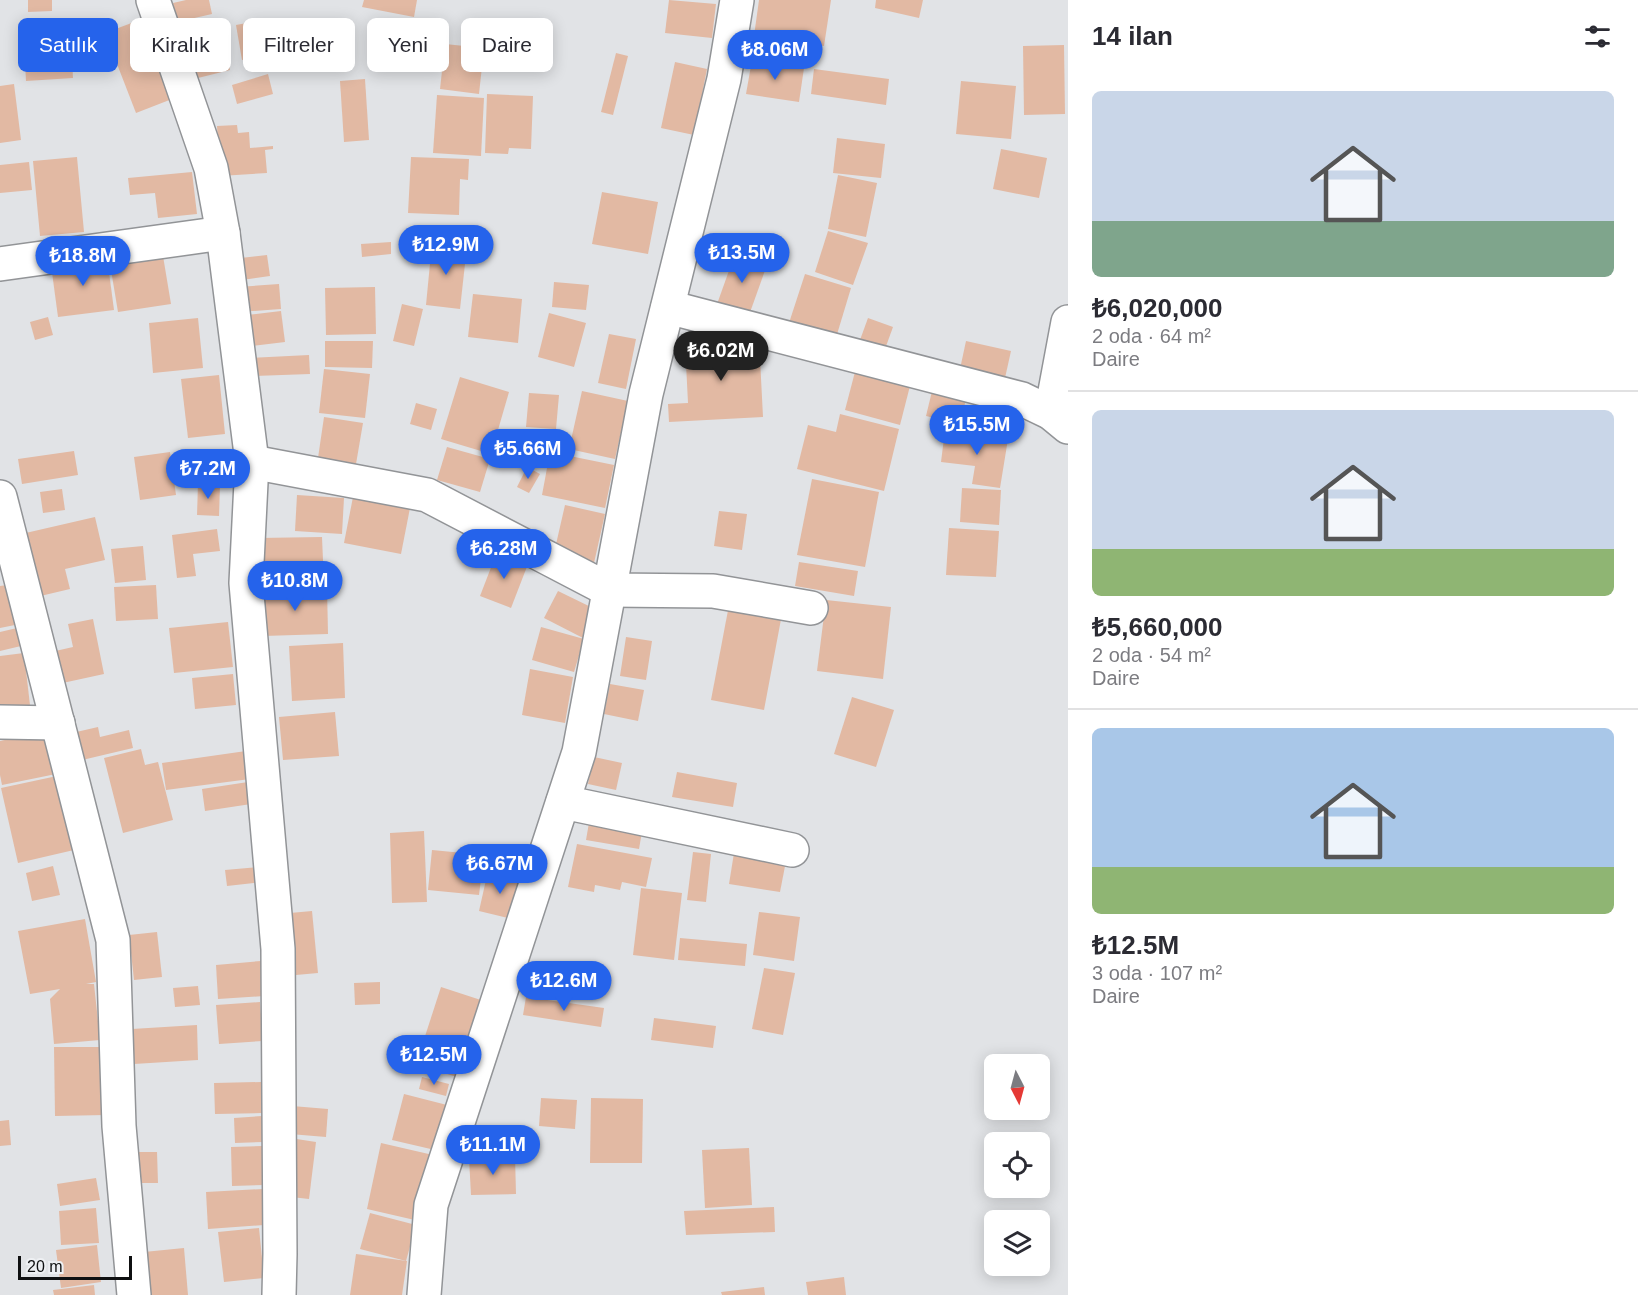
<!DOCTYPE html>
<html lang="tr">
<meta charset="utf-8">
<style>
body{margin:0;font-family:Helvetica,sans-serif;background:#f7f7f7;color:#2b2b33;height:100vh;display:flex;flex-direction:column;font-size:22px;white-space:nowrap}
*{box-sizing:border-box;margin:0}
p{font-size:20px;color:#7c7c81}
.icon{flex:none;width:33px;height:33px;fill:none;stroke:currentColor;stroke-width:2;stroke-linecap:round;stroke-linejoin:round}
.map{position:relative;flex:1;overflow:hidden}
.side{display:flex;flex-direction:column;background:#fff;width:570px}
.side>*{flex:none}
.hud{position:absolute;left:18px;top:18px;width:570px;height:54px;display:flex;gap:12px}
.needle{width:39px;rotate:174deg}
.fabs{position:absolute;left:984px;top:1054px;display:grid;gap:12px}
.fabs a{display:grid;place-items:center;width:66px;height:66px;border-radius:9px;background:#fff;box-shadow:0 3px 15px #0003;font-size:30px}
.scale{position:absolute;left:18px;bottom:15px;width:114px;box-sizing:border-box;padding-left:6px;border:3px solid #0f1011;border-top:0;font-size:16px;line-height:21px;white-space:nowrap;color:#0f1011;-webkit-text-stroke:4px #eef0f3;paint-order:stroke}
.price{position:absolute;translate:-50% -51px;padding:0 14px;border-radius:21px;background:#2563eb;color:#fff;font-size:20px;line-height:39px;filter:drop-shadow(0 2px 3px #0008)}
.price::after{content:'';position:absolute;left:50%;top:36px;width:18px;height:14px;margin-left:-9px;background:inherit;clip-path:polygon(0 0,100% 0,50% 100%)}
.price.active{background:#222;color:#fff}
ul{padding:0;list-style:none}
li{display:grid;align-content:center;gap:12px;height:318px;padding:0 24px}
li+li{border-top:2px solid #e1e1e2}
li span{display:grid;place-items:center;height:186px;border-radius:9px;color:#555}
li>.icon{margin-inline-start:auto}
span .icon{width:108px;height:108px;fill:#fffc;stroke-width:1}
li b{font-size:26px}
h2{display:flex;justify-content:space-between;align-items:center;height:72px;padding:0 24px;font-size:26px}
.tag{padding:0 21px;border-radius:9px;background:#fff;box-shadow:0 3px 15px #0003;font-size:21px;line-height:54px}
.tag.active{background:#2563eb;color:#fff}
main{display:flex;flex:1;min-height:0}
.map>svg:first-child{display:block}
.building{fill:#e2b9a3}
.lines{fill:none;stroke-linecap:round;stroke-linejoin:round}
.minor-casing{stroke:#929497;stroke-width:36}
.tertiary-casing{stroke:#929497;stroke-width:36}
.minor{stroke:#fff;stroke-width:33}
.tertiary{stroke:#fff;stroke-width:33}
</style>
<main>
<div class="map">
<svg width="1068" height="1295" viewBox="0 0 1068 1295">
<rect width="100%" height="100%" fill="#e1e3e6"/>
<g class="building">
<polygon points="28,0 52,0 52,11 28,12"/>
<polygon points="186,0 209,0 212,14 177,22 173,3"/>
<polygon points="364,0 417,0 414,17 362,7"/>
<polygon points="669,0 716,4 712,38 665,33"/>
<polygon points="759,0 831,0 824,46 754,36"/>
<polygon points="876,0 923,0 919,18 875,8"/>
<polygon points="273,18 280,53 242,60 236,25"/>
<polygon points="142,19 172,99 136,113 105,33"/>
<polygon points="217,23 230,70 198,78 185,32"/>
<polygon points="71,42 73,78 26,81 24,44"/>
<polygon points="445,44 484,48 479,94 440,89"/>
<polygon points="1064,45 1065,114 1024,115 1023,46"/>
<polygon points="616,53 628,56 613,115 601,112"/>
<polygon points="752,60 804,68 799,102 746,94"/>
<polygon points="675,62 707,69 694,135 661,128"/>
<polygon points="814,69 889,79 886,105 811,94"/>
<polygon points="268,74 273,94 237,104 232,85"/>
<polygon points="365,79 369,140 344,142 340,81"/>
<polygon points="961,81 1016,86 1011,139 956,134"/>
<polygon points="14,84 21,140 0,143 0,86"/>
<polygon points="487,94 533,96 531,149 509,148 508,154 485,153"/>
<polygon points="437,95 484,98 481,156 433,153"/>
<polygon points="237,125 238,133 249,132 250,148 273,146 273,149 265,150 267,173 220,176 217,126"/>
<polygon points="837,138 885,144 881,178 833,173"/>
<polygon points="1001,149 1047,158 1039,198 993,189"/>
<polygon points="77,157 84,232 40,236 33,161"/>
<polygon points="411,157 469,159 468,180 460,179 459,215 408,213"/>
<polygon points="29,162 32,190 0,193 0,165"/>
<polygon points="192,172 197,214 158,218 155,193 130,195 128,178"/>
<polygon points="838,175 877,183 866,237 828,229"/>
<polygon points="602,192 658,202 648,254 592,244"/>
<polygon points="828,231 868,243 853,285 815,272"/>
<polygon points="391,242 391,254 362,257 361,244"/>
<polygon points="432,243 467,246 460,309 426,305"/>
<polygon points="162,250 171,304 118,312 109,258"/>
<polygon points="736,251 768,262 748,318 716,307"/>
<polygon points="267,255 270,276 235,281 232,259"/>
<polygon points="107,257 114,310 58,317 51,265"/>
<polygon points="805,274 851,288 835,341 788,326"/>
<polygon points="554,282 589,285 586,310 552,307"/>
<polygon points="279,284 281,309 240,312 238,287"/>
<polygon points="375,287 376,334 326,335 325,288"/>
<polygon points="473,294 522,299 518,343 468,337"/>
<polygon points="402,304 423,309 414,346 393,341"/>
<polygon points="281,311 285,342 251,346 247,315"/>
<polygon points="549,313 586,323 574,367 538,357"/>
<polygon points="48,317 53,335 35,340 30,322"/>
<polygon points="198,318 203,368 153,373 149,323"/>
<polygon points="868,318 893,327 885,349 860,340"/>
<polygon points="609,334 636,339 626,389 598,383"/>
<polygon points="759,339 763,417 669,422 668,404 688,403 685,344"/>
<polygon points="325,341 373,341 372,368 325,367"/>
<polygon points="966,341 1011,351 1005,378 960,369"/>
<polygon points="309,355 310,374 252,376 251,358"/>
<polygon points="856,368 911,382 900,425 845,410"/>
<polygon points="324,369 370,374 365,418 319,413"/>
<polygon points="219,375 225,434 188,438 181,379"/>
<polygon points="460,377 509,392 491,454 441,439"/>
<polygon points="933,387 967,395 960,424 926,416"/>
<polygon points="582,391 628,401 615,459 569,449"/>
<polygon points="529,393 559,395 556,429 526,427"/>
<polygon points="980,401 1011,406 1006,434 975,429"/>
<polygon points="416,403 437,409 431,430 410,424"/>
<polygon points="840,414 899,429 884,491 797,469 808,425 836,432"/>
<polygon points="324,417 363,423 356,464 318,458"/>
<polygon points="945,430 1008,439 1000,488 972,484 975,466 941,462"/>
<polygon points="447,447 490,459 480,492 437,480"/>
<polygon points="74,451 78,475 22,484 18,459"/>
<polygon points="170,452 176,495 140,500 134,457"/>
<polygon points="550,452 614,465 605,508 542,495"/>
<polygon points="527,467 540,474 529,493 517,487"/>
<polygon points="812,479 879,492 865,567 797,555"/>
<polygon points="198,483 220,484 219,516 197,515"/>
<polygon points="962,488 1001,490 999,525 960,522"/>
<polygon points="62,489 65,510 43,513 40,492"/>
<polygon points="297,495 344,498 342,534 295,531"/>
<polygon points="353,497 410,508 401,554 344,543"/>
<polygon points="565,505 605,514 594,563 554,553"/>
<polygon points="719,511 747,514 742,550 714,546"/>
<polygon points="95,517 105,560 65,569 70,589 32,598 17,535"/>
<polygon points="949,528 999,531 996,577 946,575"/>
<polygon points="217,529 220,551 193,554 196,576 177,578 172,535"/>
<polygon points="322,537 324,584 259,586 258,538"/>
<polygon points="143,546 146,580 115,583 111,549"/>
<polygon points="497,552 528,564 511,608 480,596"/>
<polygon points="799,562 858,571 854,596 795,586"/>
<polygon points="7,585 15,625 0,628 0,586"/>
<polygon points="156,585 158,619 116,621 114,587"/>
<polygon points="327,587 328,634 263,636 262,589"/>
<polygon points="558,591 597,610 583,638 544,618"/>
<polygon points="826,600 891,607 883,679 817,671"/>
<polygon points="729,605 782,614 764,710 711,700"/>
<polygon points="93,619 104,674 58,684 51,652 73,647 68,624"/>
<polygon points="228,622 233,667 174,673 169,628"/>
<polygon points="541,627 584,639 574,672 532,660"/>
<polygon points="17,628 21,646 0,651 0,632"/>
<polygon points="626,637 652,641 646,680 620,676"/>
<polygon points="343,643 345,698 292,701 289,646"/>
<polygon points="24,653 31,714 0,718 0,656"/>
<polygon points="530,669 573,677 565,723 522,715"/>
<polygon points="233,674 236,705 195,709 192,678"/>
<polygon points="610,684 644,690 638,721 604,714"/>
<polygon points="852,697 894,710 876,767 834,754"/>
<polygon points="335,712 339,756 283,760 279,717"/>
<polygon points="98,727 100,737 129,730 133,748 78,761 72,733"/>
<polygon points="47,731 56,774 2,785 0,775 0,741"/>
<polygon points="141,749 145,765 158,762 173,820 123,833 104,758"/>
<polygon points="246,751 250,779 166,790 162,763"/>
<polygon points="594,757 622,763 616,790 588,784"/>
<polygon points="677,772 737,783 733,807 672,797"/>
<polygon points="57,776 74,850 18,863 1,788"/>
<polygon points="248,782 251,804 205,811 202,789"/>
<polygon points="590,817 643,826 639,849 586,840"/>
<polygon points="424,831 427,902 392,903 390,833"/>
<polygon points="577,844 652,858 646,887 622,882 620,890 595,885 594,892 568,887"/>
<polygon points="432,850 484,855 479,895 428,890"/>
<polygon points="693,852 711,854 706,902 687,900"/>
<polygon points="734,853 786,861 780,892 729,884"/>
<polygon points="53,866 60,895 32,901 26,873"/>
<polygon points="260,867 262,882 227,886 225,870"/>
<polygon points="488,871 522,879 512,919 479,911"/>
<polygon points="641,888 682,893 674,960 633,955"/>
<polygon points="312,911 318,973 296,975 290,913"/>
<polygon points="759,912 800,917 794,961 753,955"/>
<polygon points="85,919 96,982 86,984 94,984 100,1040 54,1044 50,999 60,989 30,994 18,931"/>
<polygon points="157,932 162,977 134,980 129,935"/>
<polygon points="680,938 747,944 745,966 678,960"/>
<polygon points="261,961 264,996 218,999 216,965"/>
<polygon points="764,968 795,973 783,1035 752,1029"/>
<polygon points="539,970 580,974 578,999 537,995"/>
<polygon points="380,982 380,1004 355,1005 354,983"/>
<polygon points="198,986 200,1005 175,1007 173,988"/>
<polygon points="441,987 490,1003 466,1080 416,1064"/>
<polygon points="526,997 604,1008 601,1027 523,1015"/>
<polygon points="260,1002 263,1041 219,1044 216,1005"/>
<polygon points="654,1018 716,1026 713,1048 651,1040"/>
<polygon points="197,1025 198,1060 134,1064 132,1029"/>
<polygon points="54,1047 104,1047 106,1115 55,1116"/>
<polygon points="422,1077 449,1084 446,1096 419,1089"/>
<polygon points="261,1082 262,1113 215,1114 214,1083"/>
<polygon points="404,1094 447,1105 435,1150 392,1140"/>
<polygon points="541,1098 577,1100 575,1129 539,1126"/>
<polygon points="591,1098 643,1099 642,1163 590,1163"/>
<polygon points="292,1106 328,1109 326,1137 290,1134"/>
<polygon points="262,1116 264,1142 235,1143 234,1118"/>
<polygon points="9,1120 11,1145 0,1146 0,1121"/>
<polygon points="290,1138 316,1142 309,1199 282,1196"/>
<polygon points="381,1143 433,1155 419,1221 367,1209"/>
<polygon points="262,1146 264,1185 232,1186 231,1147"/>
<polygon points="749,1148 752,1205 705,1208 702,1150"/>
<polygon points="138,1152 157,1152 158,1183 140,1183"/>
<polygon points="515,1156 516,1194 471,1195 469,1158"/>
<polygon points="96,1178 100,1200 60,1206 57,1184"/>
<polygon points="263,1189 264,1225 208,1229 206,1192"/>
<polygon points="774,1207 775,1232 686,1235 684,1211"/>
<polygon points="96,1208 99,1243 61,1245 59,1211"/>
<polygon points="370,1213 416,1225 406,1261 360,1249"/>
<polygon points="259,1228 264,1278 224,1282 218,1232"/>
<polygon points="97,1245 101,1282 61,1288 56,1250"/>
<polygon points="184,1248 188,1295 138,1295 134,1253"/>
<polygon points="356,1254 407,1261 402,1295 350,1295"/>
<polygon points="844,1277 846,1295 808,1295 806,1282"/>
<polygon points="94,1285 95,1295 54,1295 53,1290"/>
<polygon points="764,1287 765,1295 722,1295 721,1292"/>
</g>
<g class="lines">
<g class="minor-casing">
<g id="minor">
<polyline points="153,0 211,168 223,233 252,462 246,583 278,949 280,1254 279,1295"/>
<polyline points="0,264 223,233"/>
<polyline points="668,307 1022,399 1051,413 1068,427"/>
<polyline points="1051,413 1068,322"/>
<polyline points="252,462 427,495 609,590 713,591 811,608"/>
<polyline points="0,722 58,723"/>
<polyline points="563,802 792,850"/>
<polyline points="424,1295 431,1205 579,752 646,394 724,79 737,0"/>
</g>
</g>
<g class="tertiary-casing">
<polyline id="tertiary" points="0,497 113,940 119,1126 134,1295"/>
</g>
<use href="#minor" class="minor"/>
<use href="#tertiary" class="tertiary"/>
</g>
</svg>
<div class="fabs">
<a><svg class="needle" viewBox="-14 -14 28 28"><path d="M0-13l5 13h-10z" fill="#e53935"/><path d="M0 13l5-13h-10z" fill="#7c7c81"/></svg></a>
<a><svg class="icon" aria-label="locate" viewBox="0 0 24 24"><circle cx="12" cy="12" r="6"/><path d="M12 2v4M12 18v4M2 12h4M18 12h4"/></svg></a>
<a><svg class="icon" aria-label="layers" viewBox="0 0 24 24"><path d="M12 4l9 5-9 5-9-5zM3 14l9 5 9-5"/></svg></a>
</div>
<div class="scale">20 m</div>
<b class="price" style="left:775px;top:81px">₺8.06M</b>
<b class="price" style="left:446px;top:276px">₺12.9M</b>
<b class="price" style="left:742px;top:284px">₺13.5M</b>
<b class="price" style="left:83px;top:287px">₺18.8M</b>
<b class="price active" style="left:721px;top:382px">₺6.02M</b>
<b class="price" style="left:977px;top:456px">₺15.5M</b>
<b class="price" style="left:528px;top:480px">₺5.66M</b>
<b class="price" style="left:208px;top:500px">₺7.2M</b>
<b class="price" style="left:504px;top:580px">₺6.28M</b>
<b class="price" style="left:295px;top:612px">₺10.8M</b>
<b class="price" style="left:500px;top:895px">₺6.67M</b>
<b class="price" style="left:564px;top:1012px">₺12.6M</b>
<b class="price" style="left:434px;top:1086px">₺12.5M</b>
<b class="price" style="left:493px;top:1176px">₺11.1M</b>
<div class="hud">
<a class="tag active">Satılık</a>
<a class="tag">Kiralık</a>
<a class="tag">Filtreler</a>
<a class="tag">Yeni</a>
<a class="tag">Daire</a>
</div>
</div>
<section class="side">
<h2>14 ilan<svg class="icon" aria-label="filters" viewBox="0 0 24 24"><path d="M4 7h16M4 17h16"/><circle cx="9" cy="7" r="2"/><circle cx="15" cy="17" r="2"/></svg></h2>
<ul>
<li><span style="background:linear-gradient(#c9d6e8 70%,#7fa58c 0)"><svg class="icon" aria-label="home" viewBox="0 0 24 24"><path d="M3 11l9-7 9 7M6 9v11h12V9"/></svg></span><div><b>₺6,020,000</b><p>2 oda · 64 m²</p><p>Daire</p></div></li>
<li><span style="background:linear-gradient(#c9d6e8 75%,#8fb573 0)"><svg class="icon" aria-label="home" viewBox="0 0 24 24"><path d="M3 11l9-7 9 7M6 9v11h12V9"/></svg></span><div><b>₺5,660,000</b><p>2 oda · 54 m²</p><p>Daire</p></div></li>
<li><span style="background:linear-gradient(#a9c7e8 75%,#8fb573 0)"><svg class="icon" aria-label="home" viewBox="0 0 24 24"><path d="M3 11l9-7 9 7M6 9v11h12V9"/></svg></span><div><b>₺12.5M</b><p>3 oda · 107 m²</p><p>Daire</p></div></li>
</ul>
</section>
</main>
